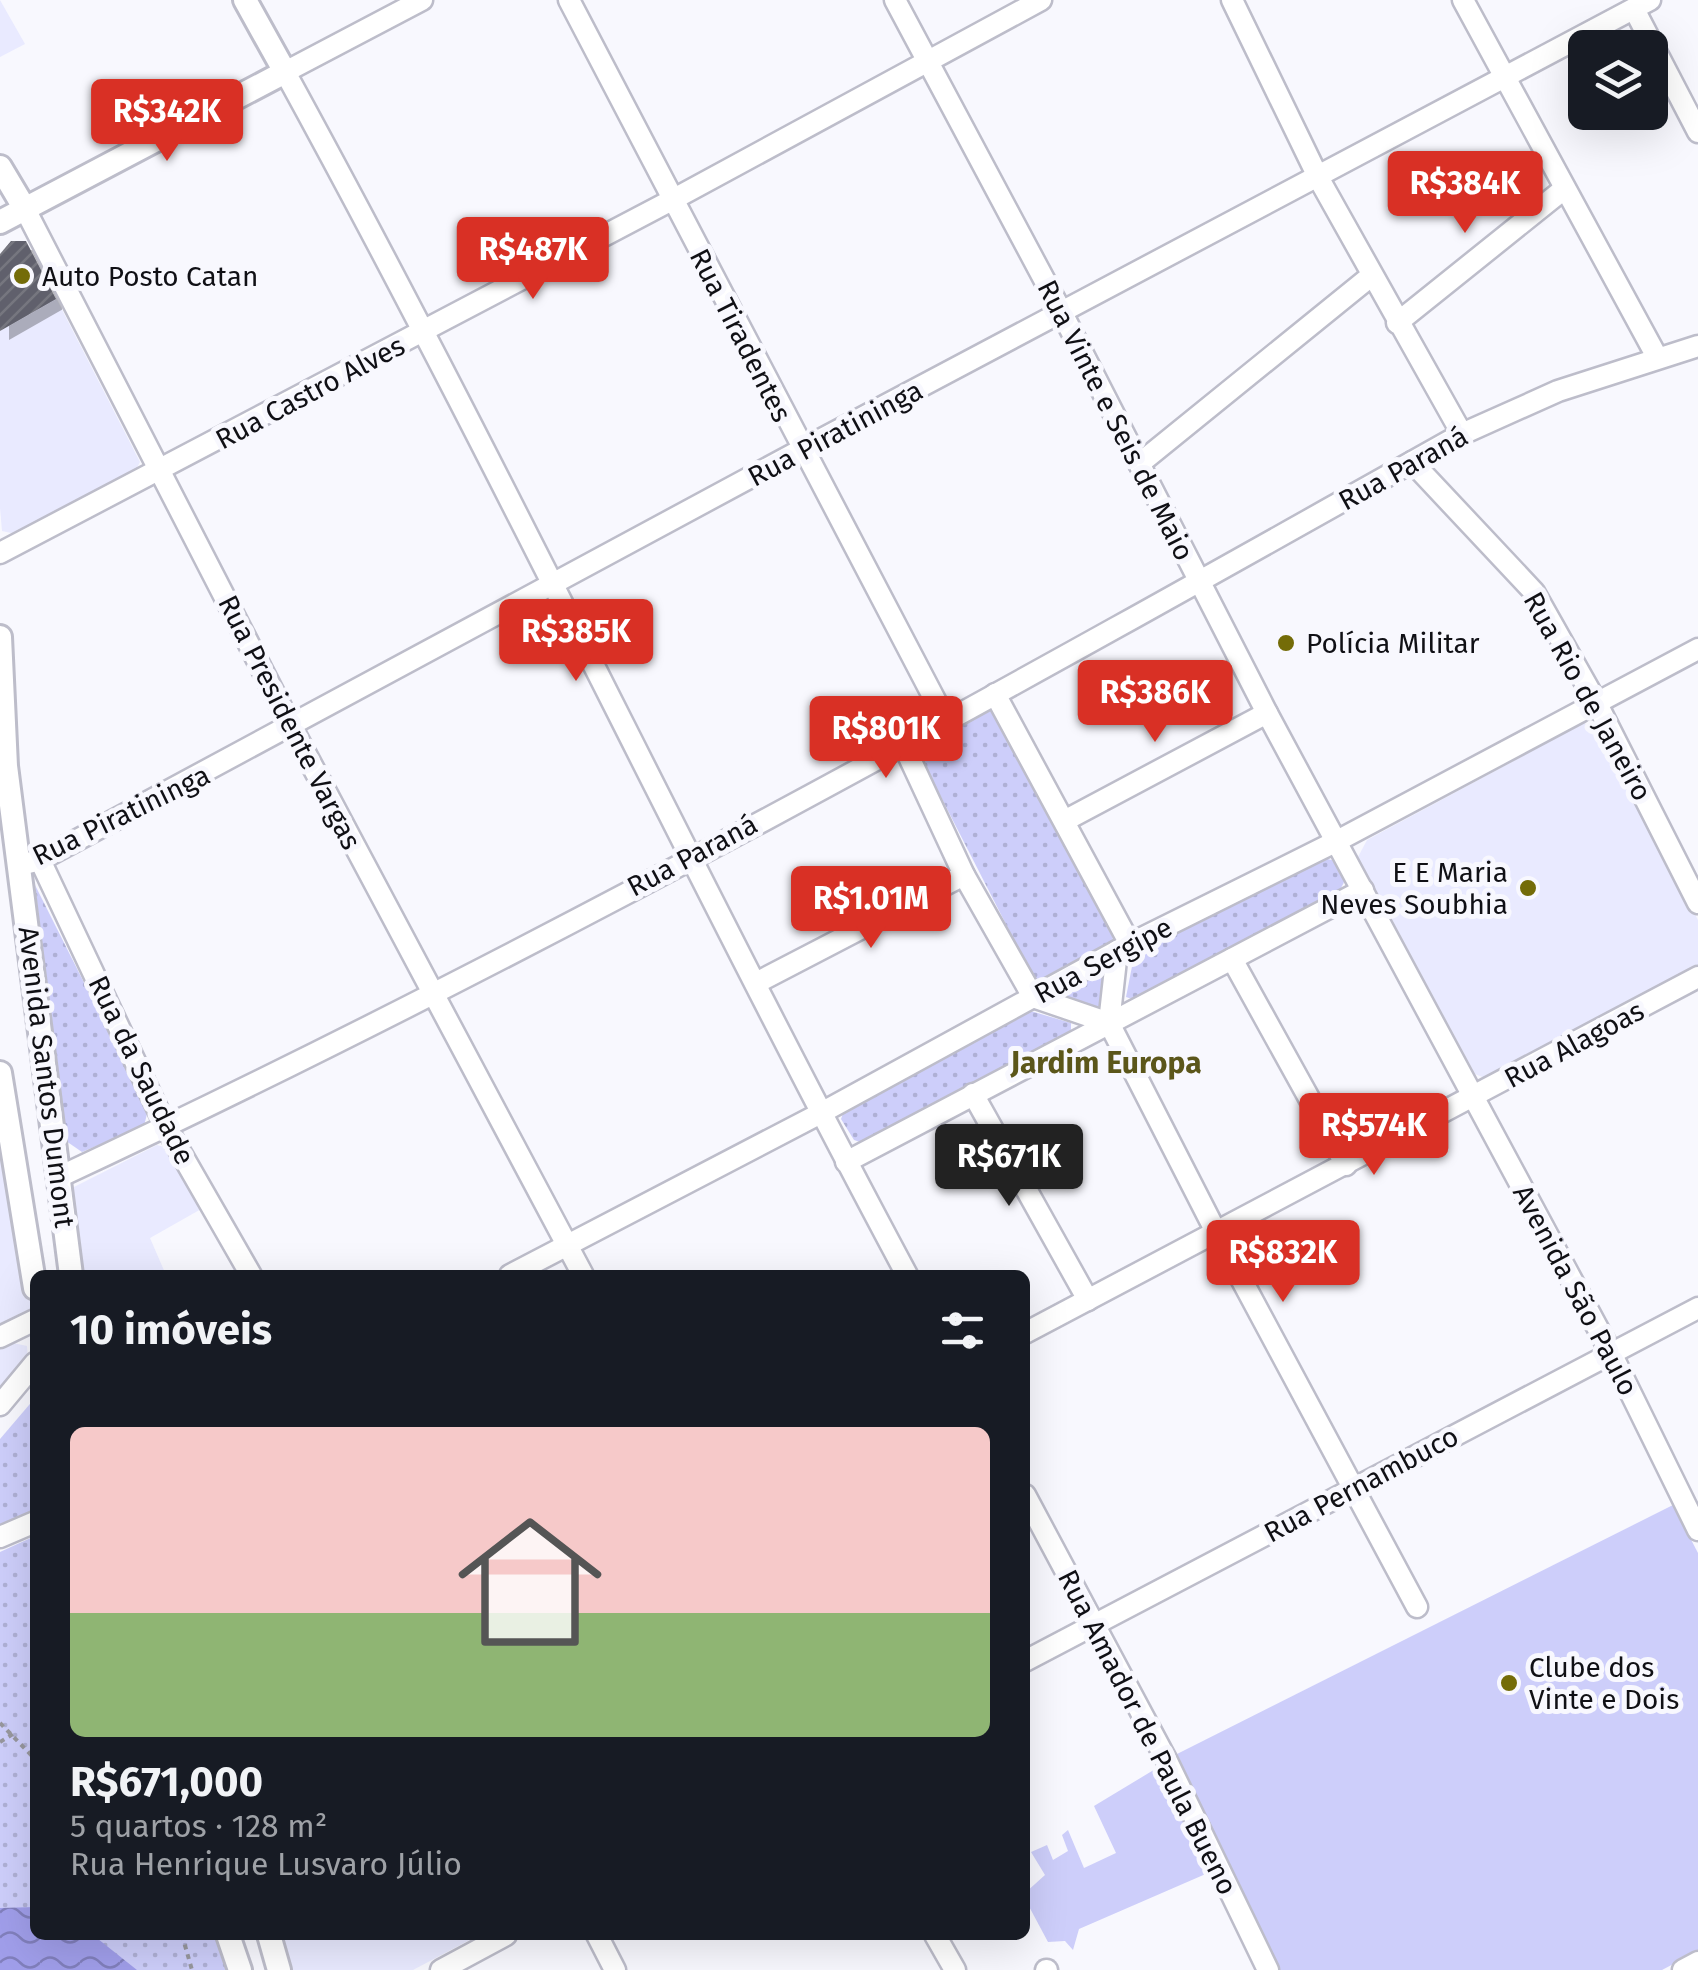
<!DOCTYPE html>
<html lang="pt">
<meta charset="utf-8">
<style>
body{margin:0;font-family:"Fira Sans",sans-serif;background:#20242c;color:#f1f3f6;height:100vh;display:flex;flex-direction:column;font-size:38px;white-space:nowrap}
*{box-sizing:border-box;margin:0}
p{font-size:32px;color:#9ea1a6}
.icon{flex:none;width:55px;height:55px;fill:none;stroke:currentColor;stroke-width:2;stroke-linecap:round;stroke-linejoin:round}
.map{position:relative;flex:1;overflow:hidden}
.side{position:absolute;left:30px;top:1270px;width:1000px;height:670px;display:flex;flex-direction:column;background:#171b24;border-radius:15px;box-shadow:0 10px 40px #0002}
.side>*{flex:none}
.controls{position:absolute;left:1568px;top:30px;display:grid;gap:20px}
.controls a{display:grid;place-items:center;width:100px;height:100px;border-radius:15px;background:#171b24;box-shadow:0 10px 40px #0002;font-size:50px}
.price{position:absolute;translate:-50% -85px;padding:0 22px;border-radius:10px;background:#d93025;color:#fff;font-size:32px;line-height:65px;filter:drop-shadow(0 2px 5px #0008)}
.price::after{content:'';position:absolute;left:50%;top:60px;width:30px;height:22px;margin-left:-15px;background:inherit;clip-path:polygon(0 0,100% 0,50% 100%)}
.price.selected{background:#222;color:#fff}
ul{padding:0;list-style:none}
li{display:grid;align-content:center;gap:20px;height:530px;padding:0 40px}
li span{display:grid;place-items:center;height:310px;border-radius:15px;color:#555}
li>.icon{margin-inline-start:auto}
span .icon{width:180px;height:180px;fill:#fffc;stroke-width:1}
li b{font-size:42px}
h2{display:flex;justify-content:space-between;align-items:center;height:120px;padding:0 40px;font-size:42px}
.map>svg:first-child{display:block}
.built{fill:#e9eaff}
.grass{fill:#cdcefa}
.park{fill:url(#park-dots)}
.water{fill:url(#water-waves)}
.building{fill:url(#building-hatch);filter:url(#shadow)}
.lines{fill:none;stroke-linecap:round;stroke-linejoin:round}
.minor-casing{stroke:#bdbdca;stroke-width:25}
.tertiary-casing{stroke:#bdbdca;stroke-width:28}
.path{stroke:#97979d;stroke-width:4;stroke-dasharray:5 5;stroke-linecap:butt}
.minor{stroke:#fff;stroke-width:20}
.tertiary{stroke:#fff;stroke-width:22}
.poi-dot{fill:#746c08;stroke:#f8f8fe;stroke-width:4}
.labels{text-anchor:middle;stroke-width:10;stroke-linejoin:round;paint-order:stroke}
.poi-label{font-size:28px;fill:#101015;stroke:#f8f8fe;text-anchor:start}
.street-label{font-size:28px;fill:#101015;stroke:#f8f8fe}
.neighbourhood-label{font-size:30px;font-weight:bold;fill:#5b561a;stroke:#f8f8fe}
</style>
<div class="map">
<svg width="1698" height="1970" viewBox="0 0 1698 1970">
<defs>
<pattern id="park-dots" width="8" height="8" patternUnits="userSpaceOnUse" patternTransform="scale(2.5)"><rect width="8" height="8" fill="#cdcefa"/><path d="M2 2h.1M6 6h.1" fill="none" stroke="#afb0d5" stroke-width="1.8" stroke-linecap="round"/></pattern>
<pattern id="water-waves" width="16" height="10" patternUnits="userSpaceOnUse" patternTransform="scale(2.5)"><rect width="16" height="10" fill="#a09eea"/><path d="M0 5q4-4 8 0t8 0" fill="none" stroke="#817fbc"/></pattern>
<pattern id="building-hatch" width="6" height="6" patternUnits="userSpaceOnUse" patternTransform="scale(2.5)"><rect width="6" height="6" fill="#60616c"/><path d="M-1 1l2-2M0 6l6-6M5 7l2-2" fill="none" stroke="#76767f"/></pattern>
<filter id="shadow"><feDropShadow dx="9" dy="9" stdDeviation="0" flood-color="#0004"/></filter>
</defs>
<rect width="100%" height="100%" fill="#f8f8fe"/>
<g class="built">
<polygon points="0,0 25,44 0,57"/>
<polygon points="56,298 140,462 135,472 16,534 2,531 0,508 0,331"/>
<polygon points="1584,723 1599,732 1698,920 1698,969 1487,1079 1475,1074 1358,857 1367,840"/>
<polygon points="0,1137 32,1306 26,1316 0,1328"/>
<polygon points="157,1145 171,1149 203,1208 150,1238 166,1275 81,1275 70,1196 74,1187"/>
<polygon points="13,1343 27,1346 28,1363 0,1398 0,1349"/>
<polygon points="281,1935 479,1935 413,1970 291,1970"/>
</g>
<g class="grass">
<polygon points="1673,1505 1698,1553 1698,1951 1662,1970 1279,1970 1177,1754"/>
<polygon points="1157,1768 1208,1873 1079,1929 1073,1950 1065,1941 1048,1942 1025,1899 1025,1893 1045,1875 1031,1852 1047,1845 1053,1860 1068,1851 1062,1835 1068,1830 1084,1868 1116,1853 1094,1806"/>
</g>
<g class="park">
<polygon points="986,708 995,714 1113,938 1109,948 1044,983 1034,979 921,758 926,744"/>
<polygon points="1318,857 1332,860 1345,880 1339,892 1135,1000 1126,997 1135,951"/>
<polygon points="35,885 148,1110 144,1126 82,1152 66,1141"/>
<polygon points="1106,968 1100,1011 1063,995 1061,989"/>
<polygon points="1024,1009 1071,1023 1071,1033 866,1144 854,1140 841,1119 845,1108"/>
<polygon points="35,1398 35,1512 0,1528 0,1439"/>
<polygon points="35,1536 35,1935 218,1935 229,1970 0,1970 0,1552"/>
</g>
<polygon class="water" points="35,1907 35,1935 93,1935 137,1970 0,1970 0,1908"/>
<polygon class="building" points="11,241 26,241 56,299 0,331 0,254"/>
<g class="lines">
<g class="minor-casing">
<g id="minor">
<path d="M 422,0 L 285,72 C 502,468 694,877 907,1275"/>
<polyline points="569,0 946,721"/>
<polyline points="895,0 1062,313 1267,713 1611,1353 1698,1530"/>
<polyline points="1232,0 1319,179 1462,434"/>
<polyline points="1463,0 1657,357"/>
<polyline points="1634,9 1698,132"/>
<polyline points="25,209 292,728 583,1275"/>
<polyline points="1397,323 1564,189"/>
<polyline points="1412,462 1534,592 1596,702 1698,903"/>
<polyline points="1139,464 1371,276"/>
<polyline points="0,553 672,200 1041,0"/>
<polyline points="995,694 1130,944"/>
<polyline points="903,744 964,875 1033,997 1109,1023"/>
<polyline points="1066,820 1267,713"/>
<polyline points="40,860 166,1127 251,1275"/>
<polyline points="20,865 40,860 801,450 1650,0"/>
<polyline points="1117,951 1109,1023 1216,1232 1417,1607"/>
<polyline points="1232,959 1346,1165"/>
<polyline points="756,983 964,875"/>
<polyline points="973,1094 1088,1300"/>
<polyline points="846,1162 1363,890"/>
<path d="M 59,1177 C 538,953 1001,693 1462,434 L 1558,391 L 1698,346"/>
<polyline points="510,1275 821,1113 1130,944 1337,841 1698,649"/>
<polyline points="1025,1333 1698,977"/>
<polyline points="0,1337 35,1320"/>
<polyline points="0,1405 35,1363"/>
<polyline points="1025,1495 1167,1761 1268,1970"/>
<polyline points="0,1537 35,1522"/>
<polyline points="1025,1661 1698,1308"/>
<polyline points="597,1935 615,1970"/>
<polyline points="935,1935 955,1970"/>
<polyline points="441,1970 506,1935"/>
<polyline points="1046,1970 1047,1970"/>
<polyline points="1683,1970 1698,1962"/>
</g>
</g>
<g class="tertiary-casing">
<g id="tertiary">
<polyline points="0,167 25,209"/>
<polyline points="0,222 285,72 245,0"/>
<polyline points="0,637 6,766 71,1275"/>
<polyline points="0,1073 35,1288"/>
<polyline points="228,1935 240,1970"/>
<polyline points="269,1935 279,1970"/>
</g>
</g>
<g class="path">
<polyline points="0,1723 35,1759"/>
<polyline points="0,1742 13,1734"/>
<polyline points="182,1935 192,1970"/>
</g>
<use href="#minor" class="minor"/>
<use href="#tertiary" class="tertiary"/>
</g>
<g class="poi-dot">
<circle cx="22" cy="276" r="10"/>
<circle cx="1286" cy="643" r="10"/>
<circle cx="1528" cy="888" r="10"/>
<circle cx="1509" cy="1683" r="10"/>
</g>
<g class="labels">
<g class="poi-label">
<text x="42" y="286">Auto Posto Catan</text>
<text x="1306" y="653">Polícia Militar</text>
<text x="1508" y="882" text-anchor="end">E E Maria<tspan x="1508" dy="32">Neves Soubhia</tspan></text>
<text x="1529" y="1677">Clube dos<tspan x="1529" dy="32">Vinte e Dois</tspan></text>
</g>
<g class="street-label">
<text transform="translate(741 335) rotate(63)" y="10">Rua Tiradentes</text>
<text transform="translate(310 392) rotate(-28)" y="10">Rua Castro Alves</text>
<text transform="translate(1116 420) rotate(63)" y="10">Rua Vinte e Seis de Maio</text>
<text transform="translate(835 433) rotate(-28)" y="10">Rua Piratininga</text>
<text transform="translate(1403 468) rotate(-29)" y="10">Rua Paraná</text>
<text transform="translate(1588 696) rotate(61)" y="10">Rua Rio de Janeiro</text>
<text transform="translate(290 722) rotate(63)" y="10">Rua Presidente Vargas</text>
<text transform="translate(121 815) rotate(-26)" y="10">Rua Piratininga</text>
<text transform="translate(692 855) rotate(-28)" y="10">Rua Paraná</text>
<text transform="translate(1103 960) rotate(-28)" y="10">Rua Sergipe</text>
<text transform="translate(1574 1044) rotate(-28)" y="10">Rua Alagoas</text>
<text transform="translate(142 1070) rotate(64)" y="10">Rua da Saudade</text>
<text transform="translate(47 1077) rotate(83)" y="10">Avenida Santos Dumont</text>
<text transform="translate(1576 1290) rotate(62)" y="10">Avenida São Paulo</text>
<text transform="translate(1361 1484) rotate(-28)" y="10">Rua Pernambuco</text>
<text transform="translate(1148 1732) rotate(63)" y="10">Rua Amador de Paula Bueno</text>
</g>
<g class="neighbourhood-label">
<text x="1106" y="1073">Jardim Europa</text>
</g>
</g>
</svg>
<div class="controls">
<a><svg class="icon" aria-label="layers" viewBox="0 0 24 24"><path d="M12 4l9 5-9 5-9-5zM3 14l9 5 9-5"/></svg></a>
</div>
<b class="price" style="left:167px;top:164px">R$342K</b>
<b class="price" style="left:1465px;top:236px">R$384K</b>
<b class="price" style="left:533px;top:302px">R$487K</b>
<b class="price" style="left:576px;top:684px">R$385K</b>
<b class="price" style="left:1155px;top:745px">R$386K</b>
<b class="price" style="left:886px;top:781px">R$801K</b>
<b class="price" style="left:871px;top:951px">R$1.01M</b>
<b class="price" style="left:1374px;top:1178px">R$574K</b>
<b class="price selected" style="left:1009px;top:1209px">R$671K</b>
<b class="price" style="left:1283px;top:1305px">R$832K</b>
<section class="side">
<h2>10 imóveis<svg class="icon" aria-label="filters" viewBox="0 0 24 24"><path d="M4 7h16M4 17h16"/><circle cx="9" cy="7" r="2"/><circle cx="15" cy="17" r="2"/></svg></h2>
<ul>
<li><span style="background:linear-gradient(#f6c9c9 60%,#8fb573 0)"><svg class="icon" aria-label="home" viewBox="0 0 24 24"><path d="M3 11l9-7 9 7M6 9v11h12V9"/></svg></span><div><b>R$671,000</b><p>5 quartos · 128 m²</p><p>Rua Henrique Lusvaro Júlio</p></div></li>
</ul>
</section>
</div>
